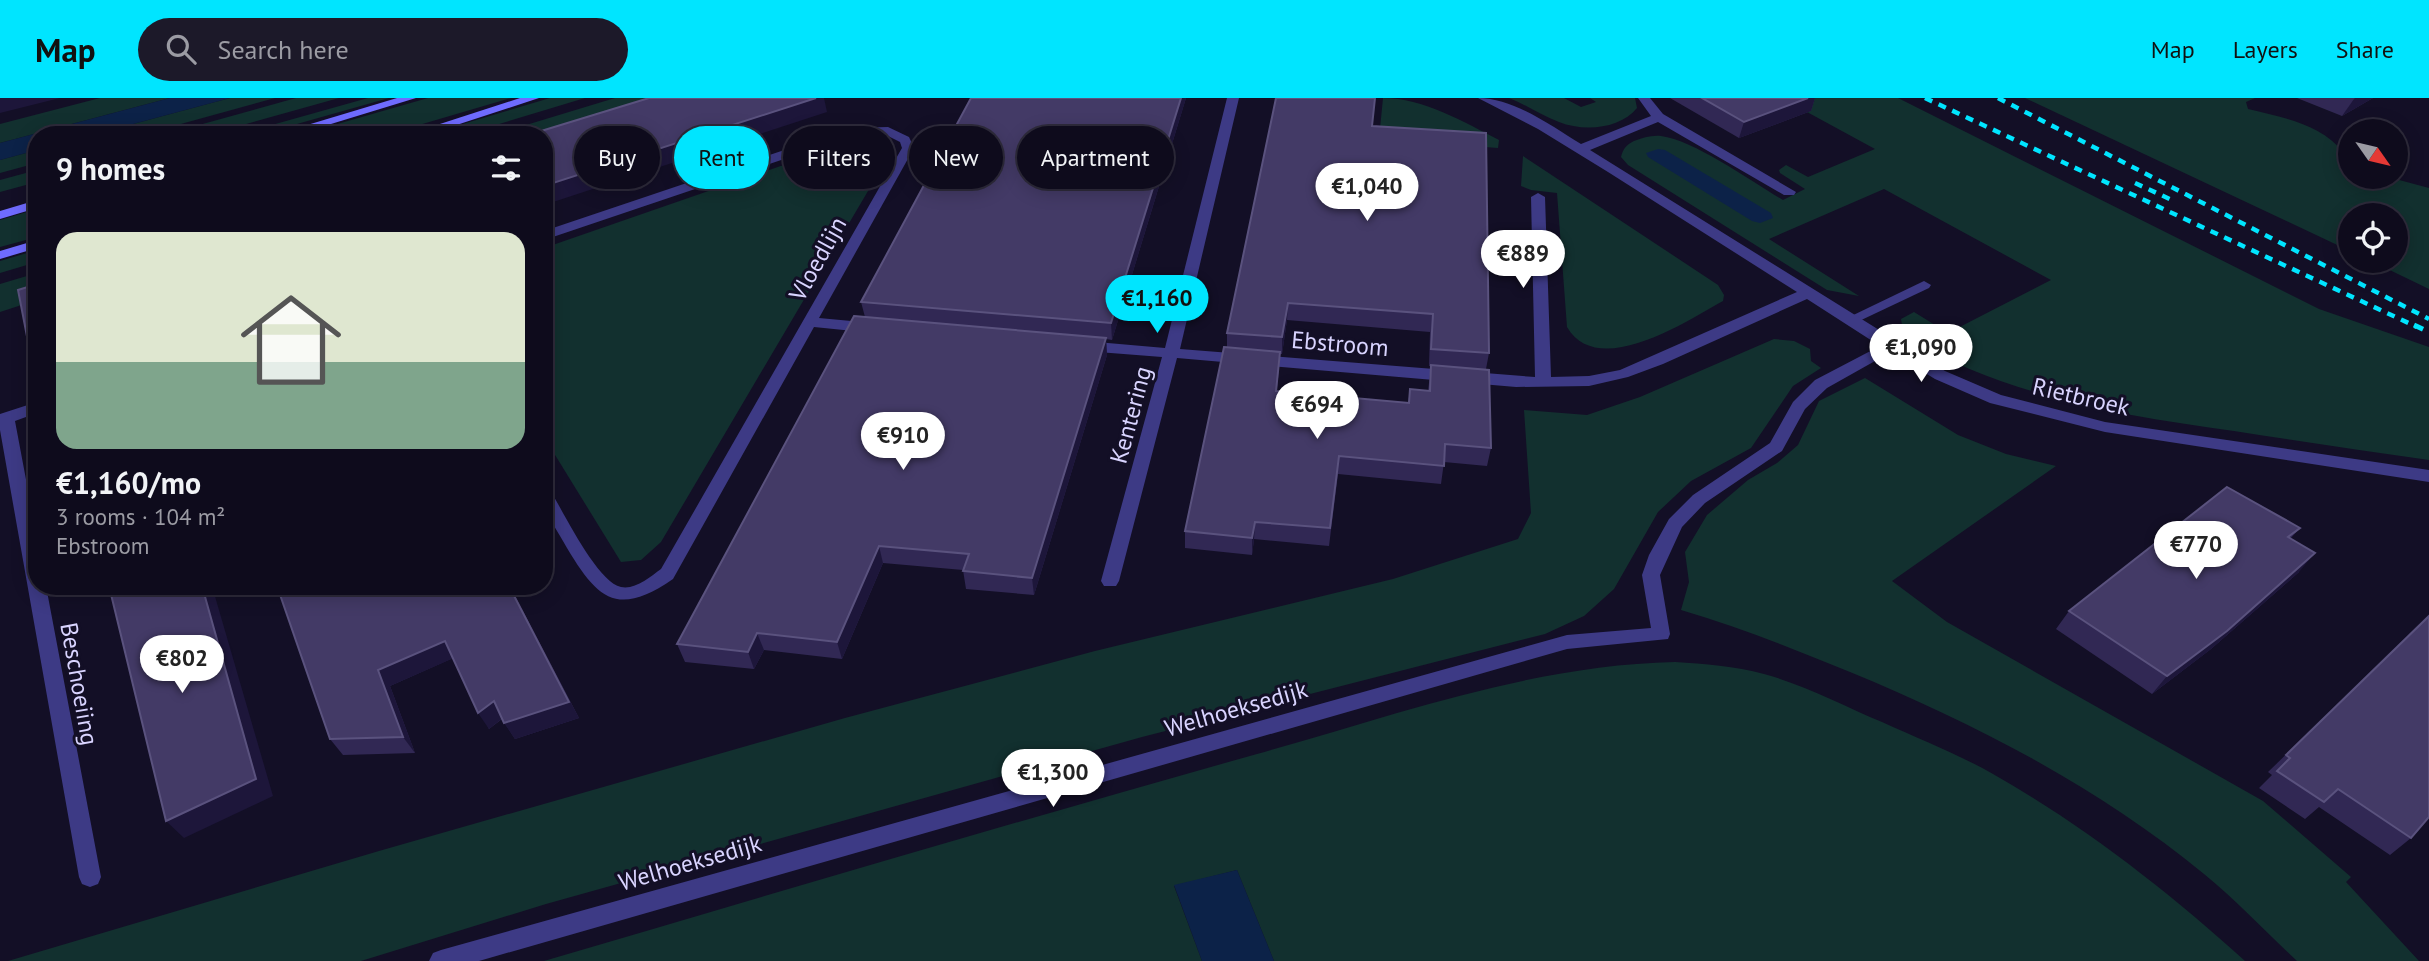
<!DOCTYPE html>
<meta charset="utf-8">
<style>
body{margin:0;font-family:"PT Sans",sans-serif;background:#1c1929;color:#f1f3f6;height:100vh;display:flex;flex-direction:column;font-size:26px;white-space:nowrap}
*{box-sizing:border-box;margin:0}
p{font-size:23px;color:#9b9ba3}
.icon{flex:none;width:38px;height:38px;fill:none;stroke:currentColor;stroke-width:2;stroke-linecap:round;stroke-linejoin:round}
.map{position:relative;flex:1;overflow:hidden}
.side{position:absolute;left:28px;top:28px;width:525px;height:469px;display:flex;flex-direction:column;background:#0e0b1c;border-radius:28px;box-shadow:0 4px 18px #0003,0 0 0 2px #2e2b3b}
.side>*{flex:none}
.hud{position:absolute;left:574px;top:28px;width:665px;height:63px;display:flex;gap:14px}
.needle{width:46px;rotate:124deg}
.tools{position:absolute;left:2338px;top:21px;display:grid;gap:14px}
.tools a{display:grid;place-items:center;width:70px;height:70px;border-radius:50%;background:#0e0b1c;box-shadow:0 4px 18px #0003,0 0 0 2px #2e2b3b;font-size:35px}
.price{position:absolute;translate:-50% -60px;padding:0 16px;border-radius:24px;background:#fff;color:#222;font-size:23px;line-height:46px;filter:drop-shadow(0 2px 4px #0008)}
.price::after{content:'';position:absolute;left:50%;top:42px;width:21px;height:16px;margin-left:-10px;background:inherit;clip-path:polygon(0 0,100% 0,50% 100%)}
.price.on{background:#00e5ff;color:#111}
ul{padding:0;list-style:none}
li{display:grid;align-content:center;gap:14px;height:371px;padding:0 28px}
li+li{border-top:2px solid #2e2b3b}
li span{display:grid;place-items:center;height:217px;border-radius:21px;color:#555}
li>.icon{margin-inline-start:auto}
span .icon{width:126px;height:126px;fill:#fffc;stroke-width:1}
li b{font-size:30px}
h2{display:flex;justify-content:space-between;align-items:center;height:84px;padding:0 28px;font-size:30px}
.tag{padding:0 24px;border-radius:32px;background:#0e0b1c;box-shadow:0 4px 18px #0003,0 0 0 2px #2e2b3b;font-size:24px;line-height:63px}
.tag.on{background:#00e5ff;color:#111}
header{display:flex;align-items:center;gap:42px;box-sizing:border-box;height:98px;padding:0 35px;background:#00e5ff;color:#111}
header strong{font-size:33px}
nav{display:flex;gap:38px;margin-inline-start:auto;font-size:24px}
.search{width:490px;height:63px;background:#1c1929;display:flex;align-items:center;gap:18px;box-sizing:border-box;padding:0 24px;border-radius:38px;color:#9b9ba3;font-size:26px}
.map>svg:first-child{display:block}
.green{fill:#12302f}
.water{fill:#0c2248}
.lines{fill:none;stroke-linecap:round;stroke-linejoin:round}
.service{fill:#3d3a85;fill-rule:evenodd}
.minor{fill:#3d3a85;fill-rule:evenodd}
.secondary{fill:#6f6bff;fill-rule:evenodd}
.rail-far1{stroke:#00e5ff;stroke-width:4.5;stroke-dasharray:8 7;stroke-linecap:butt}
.rail{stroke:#00e5ff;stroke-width:5;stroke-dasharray:10 8;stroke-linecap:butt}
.wall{fill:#312854;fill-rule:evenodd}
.shaded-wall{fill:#1d163a}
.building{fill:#433a66;stroke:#5a527e;stroke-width:2}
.labels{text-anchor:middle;stroke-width:6;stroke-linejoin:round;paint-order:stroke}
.street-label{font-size:24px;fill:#d9d4ff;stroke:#130f26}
</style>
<header>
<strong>Map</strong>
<div class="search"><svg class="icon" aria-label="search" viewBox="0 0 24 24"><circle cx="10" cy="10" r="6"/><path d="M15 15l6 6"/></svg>Search here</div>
<nav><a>Map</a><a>Layers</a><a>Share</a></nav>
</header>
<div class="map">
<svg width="2429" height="863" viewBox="0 0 2429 863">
<rect width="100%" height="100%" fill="#130f26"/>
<g class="green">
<polygon points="100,0 170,0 0,45 0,26"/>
<polygon points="230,0 275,0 141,37 92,37"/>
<polygon points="296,0 339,0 207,37 163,37"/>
<polygon points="368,0 389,0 258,37 236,37"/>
<polygon points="428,0 511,0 385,37 299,37"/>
<polygon points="550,0 585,0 463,37 426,37"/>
<polygon points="615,0 690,0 544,37 493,37"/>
<path d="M 1383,0 C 1423,0 1464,24 1499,42 L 1498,50 L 1379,41 Z"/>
<path d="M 1509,0 L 1564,0 L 1581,9 L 1596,4 L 1590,0 L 1635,0 L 1637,10 C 1620,31 1584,34 1559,24 C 1542,18 1527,7 1509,0 Z"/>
<path d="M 1787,0 L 1898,0 L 2319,211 L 2429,249 L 2429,362 C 2364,353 2299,343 2234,333 C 2114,316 2011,299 1904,239 L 1901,221 L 1914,214 L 1948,235 L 2051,182 L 1884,91 L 1769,141 L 1859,198 L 1827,192 L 1628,67 L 1621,59 C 1623,51 1626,47 1634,43 C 1643,40 1651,37 1661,38 C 1694,42 1752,84 1783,102 L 1805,91 L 1780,75 L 1779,72 L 1786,67 L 1808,79 L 1875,51 L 1807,14 Z"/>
<path d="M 2025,0 L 2255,0 L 2246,4 L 2248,11 C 2281,19 2321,26 2343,54 L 2341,64 L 2350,67 L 2350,79 L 2388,79 L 2429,90 L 2429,191 L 2371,163 L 2396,163 L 2396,117 L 2350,117 L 2350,153 Z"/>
<path d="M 844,49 C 861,51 875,54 881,71 L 661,444 L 641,462 L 621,464 L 544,339 L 544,150 L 827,52 Z"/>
<polygon points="37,52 37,65 0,75 0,62"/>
<path d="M 1523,58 L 1718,187 L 1724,197 L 1723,203 C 1687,223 1598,282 1567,229 L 1557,95 L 1531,92 L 1521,88 Z"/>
<polygon points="37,72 37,84 0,94 0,82"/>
<polygon points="37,111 37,139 0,149 0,122"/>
<polygon points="37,152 37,164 0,175 0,163"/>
<polygon points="37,175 37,202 0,214 0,186"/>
<polygon points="1774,241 1794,243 1810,251 1811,263 1821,270 1793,288 1751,350 1691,383 1658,414 1614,491 1584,518 1545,536 1142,639 546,806 361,863 8,863 379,753 845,620 1095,553 1393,481 1518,441 1531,415 1524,312 1587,317 1640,299"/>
<path d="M 1865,280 L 1958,337 L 2006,356 L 2056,368 L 1892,483 L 1947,524 L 2263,703 L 2351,779 L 2346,784 L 2419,863 L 2297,863 C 2266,834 2237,803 2204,776 C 2098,689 1976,626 1850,574 C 1794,551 1739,529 1681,512 L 1689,484 L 1685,454 L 1707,417 L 1748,382 L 1777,365 L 1798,347 L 1819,303 Z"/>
<path d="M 1675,564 C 1704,566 1735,568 1764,576 C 1805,587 1844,608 1882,624 C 1919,641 1958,656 1993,676 C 2083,727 2168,793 2245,863 L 1274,863 L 1237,772 L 1174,788 L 1202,863 L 544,863 C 781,793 1018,723 1257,656 C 1393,618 1531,567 1675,564 Z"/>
</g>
<g class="water">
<polygon points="170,0 230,0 92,37 37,37 37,52 0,62 0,45"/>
<polygon points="1658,51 1665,52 1771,115 1773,120 1760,125 1752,123 1648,59 1646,55"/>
<polygon points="1237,772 1274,863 1202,863 1174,787"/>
</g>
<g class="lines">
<polygon class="service" points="1924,183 1931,187 1929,190 1855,225 1850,227 1843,222"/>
<g class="minor">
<path d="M 1227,0 L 1239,0 L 1180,251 L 1535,279 L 1531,99 L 1538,95 L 1545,99 L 1551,279 L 1589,278 L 1620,272 L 1797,194 L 1608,74 L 1538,31 L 1478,0 C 1514,0 1551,28 1581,46 L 1651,18 L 1638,0 L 1650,0 L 1663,16 L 1796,94 L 1794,97 L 1784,97 L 1658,24 L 1590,52 L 1945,273 L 2001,297 L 2105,324 L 2429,372 L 2429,384 L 2105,334 L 1990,305 L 1935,281 L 1891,254 L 1827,290 L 1805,311 L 1782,353 L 1705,405 L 1682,429 L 1660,477 L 1670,536 L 1668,541 L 1567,551 L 479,863 L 429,863 L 433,855 L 441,852 L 1567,537 L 1651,530 L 1642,477 L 1649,457 L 1669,421 L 1693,397 L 1770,345 L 1793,304 L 1815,282 L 1880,248 L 1807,201 L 1663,266 L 1628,279 L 1589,288 L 1516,289 L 1177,260 L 1119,483 L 1116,488 L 1104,488 L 1101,483 L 1162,259 L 1085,253 L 1077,248 L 1085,243 L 1165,250 Z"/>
<path d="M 888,29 L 909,39 L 914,50 L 819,220 L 873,225 L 880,230 L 873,235 L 814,229 L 673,481 C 618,519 598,502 567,450 C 554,426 544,418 544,390 L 550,392 C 563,413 597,484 621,489 C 635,492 650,479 661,471 L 902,50 L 900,44 L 886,37 L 855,37 L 544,142 L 544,133 L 850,30 Z"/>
<polygon points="37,304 37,315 15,323 37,440 37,488 46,488 101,779 98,786 90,789 82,786 79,779 0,332 0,316"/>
</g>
<g class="secondary">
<polygon points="397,0 416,0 295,37 274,37"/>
<polygon points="520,0 539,0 426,37 406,37"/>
<polygon points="37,102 37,110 0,121 0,113"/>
<polygon points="37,142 37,150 0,161 0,153"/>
</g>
<g class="rail-far1">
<polyline points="1925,0 2417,229"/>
<polyline points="1998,0 2429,221"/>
<polyline points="2135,85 2174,103"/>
</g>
<polyline class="rail" points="2414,227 2429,234"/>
</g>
<g class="wall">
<polygon points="971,0 1186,0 1112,242 1106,241 1107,257 1034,497 966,491 963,472 883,465 842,561 764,552 754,571 685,564 677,546 865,219 861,204"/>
<polygon points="1670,0 1815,0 1811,13 1739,40"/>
<polygon points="2297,0 2373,0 2342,18"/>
<path d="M 1372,28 L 1489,255 L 1486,271 L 1491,350 L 1487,368 L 1444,364 L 1441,386 L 1338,376 L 1329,448 L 1254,441 L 1252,457 L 1185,450 L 1185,433 L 1227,249 L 1227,235 ZM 1287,222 L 1430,234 L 1429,268 L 1431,268 L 1428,293 L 1410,291 L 1408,305 L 1277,293 L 1280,256 L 1282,256 Z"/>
<polygon points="2300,430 2290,441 2299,474 2211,551 2152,596 2056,531 2069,513"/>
<polygon points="277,488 510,488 579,620 515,641 502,621 489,631 453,560 390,588 415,655 343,657 330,641"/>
<polygon points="2429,518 2411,740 2390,757 2319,709 2305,721 2259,690 2272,677 2268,674"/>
</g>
<g class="shaded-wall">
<polygon points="0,0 60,0 0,15"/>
<polygon points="816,0 824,0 827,14 544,107 544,88"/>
<polygon points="1181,0 1186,0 1112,242 1111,225"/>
<polygon points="1808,0 1815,0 1811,13 1739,40 1744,24"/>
<polygon points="2355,0 2373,0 2342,18 2354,1"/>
<polygon points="1288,205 1287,222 1282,256 1282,239"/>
<polygon points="1106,240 1107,257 1034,497 1032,480"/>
<polygon points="37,252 37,262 30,254"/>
<polygon points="1255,424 1254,441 1252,457 1252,440"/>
<polygon points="879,448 883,465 842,561 837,544"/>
<polygon points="2315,455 2299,474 2211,551 2152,596 2167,578"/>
<polygon points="202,488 212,488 273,698 184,740 166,723"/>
<polygon points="509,488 579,620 515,641 504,625"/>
<polygon points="757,535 764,552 754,571 748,554"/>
<polygon points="445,543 456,559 390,588 415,655 403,639 378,572"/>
<polygon points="494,603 504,619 489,631 478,615"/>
</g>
<g class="building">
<polygon points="649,0 816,0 544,88 544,37 528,37"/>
<polygon points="971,0 1181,0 1111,225 861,204"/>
<polygon points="1276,0 1375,0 1372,28 1486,35 1489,255 1431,251 1433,216 1367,211 1288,205 1282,239 1227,235"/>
<polygon points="1702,0 1808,0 1744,24"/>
<polygon points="37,186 37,252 30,254 18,192"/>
<polygon points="854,218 1106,240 1032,480 963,473 969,456 879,448 837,544 757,535 748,554 677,546"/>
<polygon points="1224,249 1280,254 1276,293 1409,305 1410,291 1430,293 1431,267 1489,272 1491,350 1445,346 1444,368 1339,358 1330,430 1255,424 1252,440 1185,433"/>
<polygon points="2227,389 2300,430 2288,439 2315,455 2227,533 2167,578 2069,513"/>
<polygon points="109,488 202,488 256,681 166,723"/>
<polygon points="277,488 509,488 569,604 504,625 494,603 478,615 445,543 378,572 403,639 330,641"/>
<polygon points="2429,518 2429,719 2411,740 2338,691 2324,704 2277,673 2290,660 2286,657"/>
</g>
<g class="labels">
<g class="street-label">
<text transform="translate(818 161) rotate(-61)" y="8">Vloedlijn</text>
<text transform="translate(1340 246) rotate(5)" y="8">Ebstroom</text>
<text transform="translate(2081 299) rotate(13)" y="8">Rietbroek</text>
<text transform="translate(1131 317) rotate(-75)" y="8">Kentering</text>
<text transform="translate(79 586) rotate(80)" y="8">Beschoeiing</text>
<text transform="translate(1236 611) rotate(-16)" y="8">Welhoeksedijk</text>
<text transform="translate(690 765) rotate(-16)" y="8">Welhoeksedijk</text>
</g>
</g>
</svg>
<div class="tools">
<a><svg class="needle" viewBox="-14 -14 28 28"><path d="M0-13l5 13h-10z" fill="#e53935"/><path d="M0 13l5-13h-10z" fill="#9b9ba3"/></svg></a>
<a><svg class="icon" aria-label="locate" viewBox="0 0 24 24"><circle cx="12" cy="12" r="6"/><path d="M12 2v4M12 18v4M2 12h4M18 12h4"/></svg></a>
</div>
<b class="price" style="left:1367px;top:125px">€1,040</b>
<b class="price" style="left:1523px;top:192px">€889</b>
<b class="price on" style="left:1157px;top:237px">€1,160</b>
<b class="price" style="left:1921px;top:286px">€1,090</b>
<b class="price" style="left:1317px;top:343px">€694</b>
<b class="price" style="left:903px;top:374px">€910</b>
<b class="price" style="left:2196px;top:483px">€770</b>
<b class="price" style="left:182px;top:597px">€802</b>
<b class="price" style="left:1053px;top:711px">€1,300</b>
<div class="hud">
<a class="tag">Buy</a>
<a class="tag on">Rent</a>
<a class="tag">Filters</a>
<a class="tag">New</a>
<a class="tag">Apartment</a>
</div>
<section class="side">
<h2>9 homes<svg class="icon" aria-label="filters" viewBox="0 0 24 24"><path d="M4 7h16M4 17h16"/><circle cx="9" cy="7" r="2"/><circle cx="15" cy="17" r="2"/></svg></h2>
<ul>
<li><span style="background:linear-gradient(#dfe7d0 60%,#7fa58c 0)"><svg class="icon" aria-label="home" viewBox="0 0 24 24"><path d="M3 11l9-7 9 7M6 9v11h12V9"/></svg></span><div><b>€1,160/mo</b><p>3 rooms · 104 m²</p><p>Ebstroom</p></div></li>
</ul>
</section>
</div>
